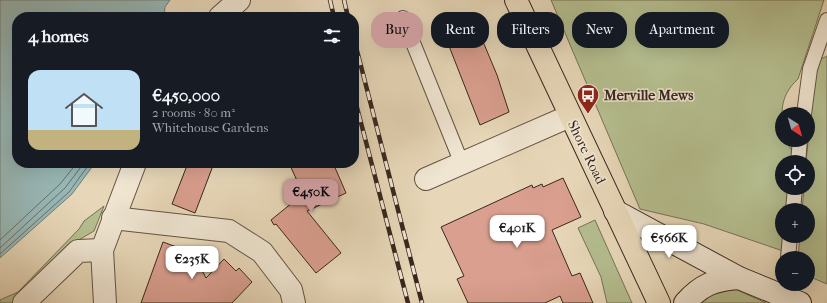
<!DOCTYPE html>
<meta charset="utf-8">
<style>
body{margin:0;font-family:"IM FELL French Canon",serif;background:#20242c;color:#f1f3f6;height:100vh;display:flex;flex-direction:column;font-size:15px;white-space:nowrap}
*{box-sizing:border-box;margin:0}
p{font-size:13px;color:#9ea1a6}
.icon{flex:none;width:22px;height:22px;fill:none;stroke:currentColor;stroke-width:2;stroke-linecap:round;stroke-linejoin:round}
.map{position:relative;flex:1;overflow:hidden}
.panel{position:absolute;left:12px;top:12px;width:347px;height:156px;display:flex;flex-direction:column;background:#171b24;border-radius:16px;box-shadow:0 4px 16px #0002}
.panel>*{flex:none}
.banner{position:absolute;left:371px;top:12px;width:380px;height:36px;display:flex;gap:8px}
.needle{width:26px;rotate:143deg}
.tools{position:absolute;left:775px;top:107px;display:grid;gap:8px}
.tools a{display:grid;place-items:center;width:40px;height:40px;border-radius:50%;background:#171b24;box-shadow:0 4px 16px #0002;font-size:20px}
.price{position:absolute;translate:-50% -34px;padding:0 9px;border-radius:8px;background:#fff;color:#222;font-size:13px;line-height:26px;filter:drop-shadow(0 1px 2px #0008)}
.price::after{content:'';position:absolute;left:50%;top:24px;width:12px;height:9px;margin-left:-6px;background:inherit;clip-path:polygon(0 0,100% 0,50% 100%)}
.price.on{background:#c59692;color:#111}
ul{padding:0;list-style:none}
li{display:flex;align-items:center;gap:12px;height:100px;padding:0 16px}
li span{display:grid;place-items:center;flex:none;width:112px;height:80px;border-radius:12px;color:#555}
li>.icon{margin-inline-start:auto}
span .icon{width:48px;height:48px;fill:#fffc;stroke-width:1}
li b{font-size:17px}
h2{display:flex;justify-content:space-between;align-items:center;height:48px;padding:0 16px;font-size:17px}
.chip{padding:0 14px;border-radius:16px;background:#171b24;box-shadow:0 4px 16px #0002;font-size:14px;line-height:36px}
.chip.on{background:#c59692;color:#111}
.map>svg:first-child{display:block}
.green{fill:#b5be8f;stroke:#777257}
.water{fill:#98b8b6;stroke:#727e7a}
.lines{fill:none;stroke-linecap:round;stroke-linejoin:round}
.shore{stroke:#68706a;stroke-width:1}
.building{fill:#da9f8f;stroke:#39271f}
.lane-casing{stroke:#645345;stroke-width:16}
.street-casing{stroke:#645345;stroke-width:24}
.secondary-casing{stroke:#39271f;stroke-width:24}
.primary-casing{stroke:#39271f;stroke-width:24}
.lane{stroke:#efe5d1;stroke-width:14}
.street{stroke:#efe5d1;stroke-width:22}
.secondary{stroke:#efe5d1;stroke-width:22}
.primary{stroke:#e7d7b8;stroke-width:22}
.rail-casing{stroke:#39271f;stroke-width:4.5}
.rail{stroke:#efe5d1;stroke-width:3;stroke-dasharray:9;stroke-linecap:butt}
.labels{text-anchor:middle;stroke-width:3;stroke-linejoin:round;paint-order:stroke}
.poi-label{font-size:14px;font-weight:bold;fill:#39271f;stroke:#efe5d1;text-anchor:start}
.street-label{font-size:14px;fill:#39271f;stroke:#efe5d1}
</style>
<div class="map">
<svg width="827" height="303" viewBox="0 0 827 303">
<rect width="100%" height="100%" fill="#e7d7b8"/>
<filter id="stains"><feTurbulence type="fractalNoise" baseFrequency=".005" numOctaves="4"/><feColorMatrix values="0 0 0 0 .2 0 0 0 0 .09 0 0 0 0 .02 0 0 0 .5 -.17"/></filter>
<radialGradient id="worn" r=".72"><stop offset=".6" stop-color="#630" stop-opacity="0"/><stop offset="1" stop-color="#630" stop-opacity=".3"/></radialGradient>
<g class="green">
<path d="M 551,0 L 824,0 L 798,79 C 778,97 782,115 782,140 L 785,140 L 793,152 L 791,162 L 782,162 L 782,188 L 789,188 L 787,210 L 782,210 L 782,236 L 784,236 L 783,251 L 704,224 L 640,209 Z"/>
<polygon points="827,56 827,284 808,276 808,258 798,258 800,236 808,236 808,210 802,210 804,188 808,188 808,162 806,162 813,91 819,60"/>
<polygon points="104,206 94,231 72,244 15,303 0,303 0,300 18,292 79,229 84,221"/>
<polygon points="595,220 632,303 607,303 601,277 578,228"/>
<polygon points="722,288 735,289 766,303 701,303 712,292"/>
</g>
<polygon class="water" points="0,0 170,0 165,7 164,17 17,17 17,163 95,163 72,194 0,258"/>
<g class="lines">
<g class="shore">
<polyline points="0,240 60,184 77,163"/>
<polyline points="0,248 65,188 84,163"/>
<polyline points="0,254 69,192 90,163"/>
</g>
</g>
<g class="building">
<polygon points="479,32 497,75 509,112 480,125 449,46"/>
<polygon points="188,163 214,163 195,213 172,204"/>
<polygon points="289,163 333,163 346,193 307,211 341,253 316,273 276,224 274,225 271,220 303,194"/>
<polygon points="563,178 581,217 552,230 572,276 580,273 593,303 563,303 560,296 545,303 468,303 457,279 464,276 441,227 532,185 533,188 542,184 543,187"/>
<polygon points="163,242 193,253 206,278 224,259 236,271 239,268 252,282 232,303 141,303"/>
</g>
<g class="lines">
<g class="lane-casing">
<g id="lane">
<polyline points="403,18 462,164"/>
<polyline points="804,114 810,69 827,20"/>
<polyline points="798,162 800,140"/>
<polyline points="793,210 795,188"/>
<polyline points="788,258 790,236"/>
</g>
</g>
<g class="street-casing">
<g id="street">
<polyline points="220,17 239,0"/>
<polyline points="426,179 570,116"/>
<polyline points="113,218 229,231 262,252 291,290 294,303"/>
<polyline points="24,303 78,251 102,250"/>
<polyline points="105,303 102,250 135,163"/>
</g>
</g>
<g class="secondary-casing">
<g id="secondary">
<polyline points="615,211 739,278 800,303"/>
<path d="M 685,303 C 702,284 714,280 739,278"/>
</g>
</g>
<g class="primary-casing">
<polyline id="primary" points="516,0 659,303"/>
</g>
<use href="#lane" class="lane"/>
<use href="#street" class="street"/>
<use href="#secondary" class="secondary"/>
<use href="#primary" class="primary"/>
<g class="rail-casing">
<g id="rail">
<polyline points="330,0 334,17"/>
<polyline points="344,0 348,17"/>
<polyline points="354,39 422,303"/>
<polyline points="354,96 408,303"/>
</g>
</g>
<use href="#rail" class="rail"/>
</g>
<defs>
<g id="bus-pin" transform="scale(1.15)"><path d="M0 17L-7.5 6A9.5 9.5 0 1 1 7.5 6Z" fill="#8f2418" stroke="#efe5d1"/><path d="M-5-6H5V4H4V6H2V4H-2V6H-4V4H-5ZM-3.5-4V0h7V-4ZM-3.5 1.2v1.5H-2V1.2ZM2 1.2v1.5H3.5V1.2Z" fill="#fff"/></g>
</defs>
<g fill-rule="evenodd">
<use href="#bus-pin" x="588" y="95"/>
</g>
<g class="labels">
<g class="poi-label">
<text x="604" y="100">Merville Mews</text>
</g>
<g class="street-label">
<text transform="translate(587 152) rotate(64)" y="5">Shore Road</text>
</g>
</g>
<rect width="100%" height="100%" filter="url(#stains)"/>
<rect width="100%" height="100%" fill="url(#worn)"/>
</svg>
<div class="tools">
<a><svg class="needle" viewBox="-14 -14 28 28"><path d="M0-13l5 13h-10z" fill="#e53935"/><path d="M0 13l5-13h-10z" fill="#9ea1a6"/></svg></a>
<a><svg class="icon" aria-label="locate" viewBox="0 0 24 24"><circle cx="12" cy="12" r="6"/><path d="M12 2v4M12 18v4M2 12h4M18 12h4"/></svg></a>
<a>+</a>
<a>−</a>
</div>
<b class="price on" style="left:311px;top:213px">€450K</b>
<b class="price" style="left:517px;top:249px">€401K</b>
<b class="price" style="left:669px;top:259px">€566K</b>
<b class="price" style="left:192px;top:280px">€235K</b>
<div class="banner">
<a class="chip on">Buy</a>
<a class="chip">Rent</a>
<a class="chip">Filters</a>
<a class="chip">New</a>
<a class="chip">Apartment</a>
</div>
<section class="panel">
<h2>4 homes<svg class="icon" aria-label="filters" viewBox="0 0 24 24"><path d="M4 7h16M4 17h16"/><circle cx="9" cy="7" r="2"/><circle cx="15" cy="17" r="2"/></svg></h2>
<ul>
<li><span style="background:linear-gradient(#bfe0f5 75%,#c2b280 0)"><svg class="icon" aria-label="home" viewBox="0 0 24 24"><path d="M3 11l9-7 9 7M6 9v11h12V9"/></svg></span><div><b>€450,000</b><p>2 rooms · 80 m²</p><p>Whitehouse Gardens</p></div></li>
</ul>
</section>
</div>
